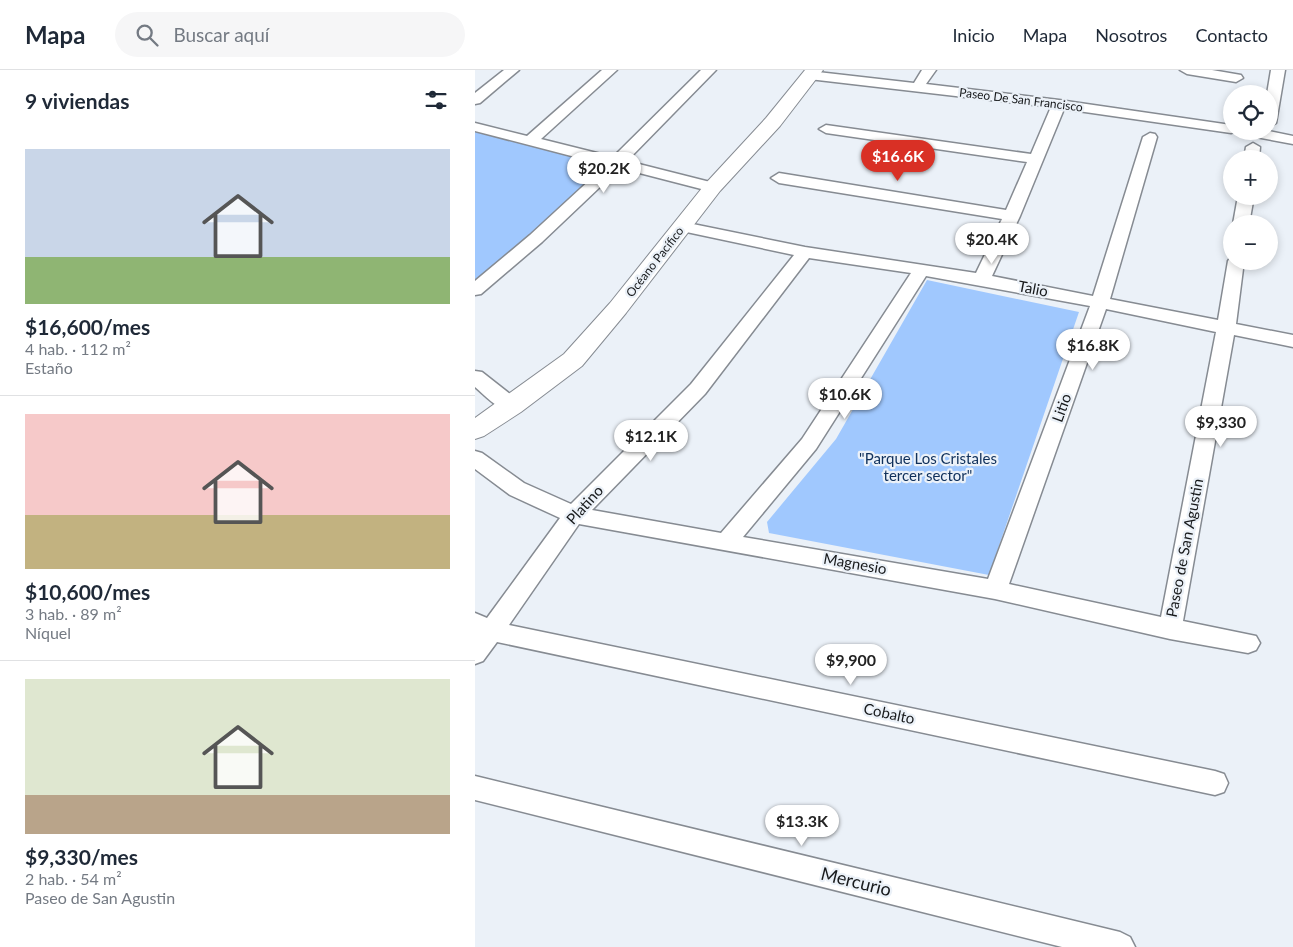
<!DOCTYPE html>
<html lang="es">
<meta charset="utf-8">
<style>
body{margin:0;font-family:Lato,sans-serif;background:#f6f6f7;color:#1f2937;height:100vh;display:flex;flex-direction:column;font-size:19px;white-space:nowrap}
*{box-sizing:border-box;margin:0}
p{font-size:16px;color:#747a83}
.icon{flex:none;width:28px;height:28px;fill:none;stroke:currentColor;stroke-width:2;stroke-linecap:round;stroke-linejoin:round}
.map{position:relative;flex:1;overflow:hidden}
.drawer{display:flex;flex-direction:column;background:#fff;width:475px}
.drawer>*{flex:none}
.fabs{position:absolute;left:748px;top:15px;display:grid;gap:10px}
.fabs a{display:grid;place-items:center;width:55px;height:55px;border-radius:50%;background:#fff;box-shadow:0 2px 8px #0003;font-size:25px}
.price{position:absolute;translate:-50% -42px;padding:0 11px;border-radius:18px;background:#fff;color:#222;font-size:16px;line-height:32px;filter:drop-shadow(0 1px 2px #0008)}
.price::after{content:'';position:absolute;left:50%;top:30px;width:15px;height:11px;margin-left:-8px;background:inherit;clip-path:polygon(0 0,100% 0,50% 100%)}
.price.on{background:#d93025;color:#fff}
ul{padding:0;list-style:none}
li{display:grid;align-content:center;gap:10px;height:265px;padding:0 25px}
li+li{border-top:1px solid #e0e1e3}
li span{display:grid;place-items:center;height:155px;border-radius:0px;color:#555}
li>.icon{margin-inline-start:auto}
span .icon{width:90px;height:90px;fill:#fffc;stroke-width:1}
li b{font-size:21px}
h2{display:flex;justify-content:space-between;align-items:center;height:60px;padding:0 25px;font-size:21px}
header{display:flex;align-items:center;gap:30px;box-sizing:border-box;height:70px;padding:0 25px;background:#fff;border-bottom:1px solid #e0e1e3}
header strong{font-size:24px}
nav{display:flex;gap:28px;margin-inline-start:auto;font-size:18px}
.search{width:350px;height:45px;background:#f6f6f7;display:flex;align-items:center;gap:12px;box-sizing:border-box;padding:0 18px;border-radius:28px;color:#747a83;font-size:19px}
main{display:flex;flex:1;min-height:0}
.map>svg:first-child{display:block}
.green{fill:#a0c8fe}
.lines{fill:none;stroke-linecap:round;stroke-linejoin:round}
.minor-casing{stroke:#868b92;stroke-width:3}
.tertiary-casing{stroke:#868b92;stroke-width:2}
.minor{fill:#fff;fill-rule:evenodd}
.tertiary{fill:#fff;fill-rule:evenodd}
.labels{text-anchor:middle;stroke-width:4.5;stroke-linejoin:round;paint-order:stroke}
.far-street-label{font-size:12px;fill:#17191b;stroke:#ebf1f8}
.street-label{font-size:15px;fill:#17191b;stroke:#ebf1f8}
.park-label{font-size:15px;fill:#0f305b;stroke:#ebf1f8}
.near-street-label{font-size:18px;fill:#17191b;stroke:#ebf1f8}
</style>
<header>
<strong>Mapa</strong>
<div class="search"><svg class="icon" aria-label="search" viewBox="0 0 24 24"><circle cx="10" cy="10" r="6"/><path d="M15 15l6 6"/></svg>Buscar aquí</div>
<nav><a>Inicio</a><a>Mapa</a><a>Nosotros</a><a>Contacto</a></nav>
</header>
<main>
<section class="drawer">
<h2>9 viviendas<svg class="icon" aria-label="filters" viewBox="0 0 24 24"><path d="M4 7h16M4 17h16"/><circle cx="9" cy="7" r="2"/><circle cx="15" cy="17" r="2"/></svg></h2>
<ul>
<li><span style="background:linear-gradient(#c9d6e8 70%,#8fb573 0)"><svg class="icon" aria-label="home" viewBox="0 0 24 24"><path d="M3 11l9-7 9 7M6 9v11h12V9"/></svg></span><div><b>$16,600/mes</b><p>4 hab. · 112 m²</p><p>Estaño</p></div></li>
<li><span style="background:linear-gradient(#f6c9c9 65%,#c2b280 0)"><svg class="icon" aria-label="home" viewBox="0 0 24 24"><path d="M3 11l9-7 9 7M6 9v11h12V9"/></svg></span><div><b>$10,600/mes</b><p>3 hab. · 89 m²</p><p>Níquel</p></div></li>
<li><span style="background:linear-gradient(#dfe7d0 75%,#b9a48a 0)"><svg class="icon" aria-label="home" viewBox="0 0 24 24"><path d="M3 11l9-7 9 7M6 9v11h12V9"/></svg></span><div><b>$9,330/mes</b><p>2 hab. · 54 m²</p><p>Paseo de San Agustin</p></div></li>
</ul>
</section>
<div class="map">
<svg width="818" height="877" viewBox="0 0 818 877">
<rect width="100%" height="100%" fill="#ebf1f8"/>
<g class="green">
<polygon points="0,62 78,79 122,92 117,105 100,125 0,216"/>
<polygon points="452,210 604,242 514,505 294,463 292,452 361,369"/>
</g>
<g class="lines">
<g class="minor-casing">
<g id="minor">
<polygon points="29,0 44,0 5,33 0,34 0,23"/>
<polygon points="127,0 142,0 66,69 138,87 226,0 241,0 152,91 243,114 246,117 238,122 145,98 67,172 6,224 0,225 0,211 55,165 131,95 0,61 0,53 52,66"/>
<path d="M 447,0 L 461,0 L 451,14 L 584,30 L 756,55 L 756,61 L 762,61 L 756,63 L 589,39 L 545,146 L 517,206 L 618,226 L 668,67 L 675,63 L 680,64 L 682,67 L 635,229 L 743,250 L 753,191 L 756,187 L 756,191 L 769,191 L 761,254 L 818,265 L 818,277 L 759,265 L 708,551 L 781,566 L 785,573 L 781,580 L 773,583 L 695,569 L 520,529 L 104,454 L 34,555 L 740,701 L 749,704 L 753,713 L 749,722 L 740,725 L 22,572 L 8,591 L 0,594 L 0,543 L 12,548 L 85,448 L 35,425 L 0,399 L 0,381 L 7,383 L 49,413 L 96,434 L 216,314 L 319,185 L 202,160 L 200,157 L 202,154 L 208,152 L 330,177 L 501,203 L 527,149 L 304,113 L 296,108 L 304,103 L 531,140 L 552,92 L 351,63 L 344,59 L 351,55 L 556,84 L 576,37 L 334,9 L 327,5 L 334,1 L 439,13 ZM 334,188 L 436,203 L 327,369 L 246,463 L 117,440 L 230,324 ZM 451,206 L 615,236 L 513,509 L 268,467 L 341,379 ZM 631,239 L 741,262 L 686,547 L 534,514 Z"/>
<polygon points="705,0 737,0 766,5 768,8 761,12 712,4"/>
<polygon points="796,0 810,0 801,53 794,57 792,24"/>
<polygon points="763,61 794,61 818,66 818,74 770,65"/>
<polygon points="778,73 785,77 784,89 769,89 771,77"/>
<polygon points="763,126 779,126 774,154 758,154"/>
<path d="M 0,301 L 7,302 L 44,331 L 47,336 L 44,341 C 28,346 12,327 0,317 Z"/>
<polygon points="0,706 645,862 655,867 660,877 587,877 0,730"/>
</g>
</g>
<g class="tertiary-casing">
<polygon id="tertiary" points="330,0 348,0 305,56 245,121 151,243 107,296 46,342 9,366 0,369 0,348 89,284 135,233 231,113 291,48"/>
</g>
<use href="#minor" class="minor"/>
<use href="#tertiary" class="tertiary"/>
</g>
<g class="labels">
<g class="far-street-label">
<text transform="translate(546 30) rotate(7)" y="4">Paseo De San Francisco</text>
<text transform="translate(180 192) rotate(-52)" y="4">Océano Pacífico</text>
</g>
<g class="street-label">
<text transform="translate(558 219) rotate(11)" y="5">Talio</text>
<text transform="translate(587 338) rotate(-70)" y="5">Litio</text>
<text transform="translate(110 435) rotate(-48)" y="5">Platino</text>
<text transform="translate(710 478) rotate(-79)" y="5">Paseo de San Agustin</text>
<text transform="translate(380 494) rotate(10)" y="5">Magnesio</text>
<text transform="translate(414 644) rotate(12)" y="5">Cobalto</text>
</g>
<g class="park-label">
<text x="453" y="394">"Parque Los Cristales<tspan x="453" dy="17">tercer sector"</tspan></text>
</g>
<g class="near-street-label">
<text transform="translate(381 812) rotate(14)" y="6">Mercurio</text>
</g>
</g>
</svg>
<div class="fabs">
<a><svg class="icon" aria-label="locate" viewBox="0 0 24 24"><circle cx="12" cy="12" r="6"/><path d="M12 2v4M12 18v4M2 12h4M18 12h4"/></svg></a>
<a>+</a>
<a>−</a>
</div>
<b class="price on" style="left:423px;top:112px">$16.6K</b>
<b class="price" style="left:129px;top:124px">$20.2K</b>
<b class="price" style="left:517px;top:195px">$20.4K</b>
<b class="price" style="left:618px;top:301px">$16.8K</b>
<b class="price" style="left:370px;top:350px">$10.6K</b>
<b class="price" style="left:746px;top:378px">$9,330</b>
<b class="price" style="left:176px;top:392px">$12.1K</b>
<b class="price" style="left:376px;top:616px">$9,900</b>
<b class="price" style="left:327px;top:777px">$13.3K</b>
</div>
</main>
